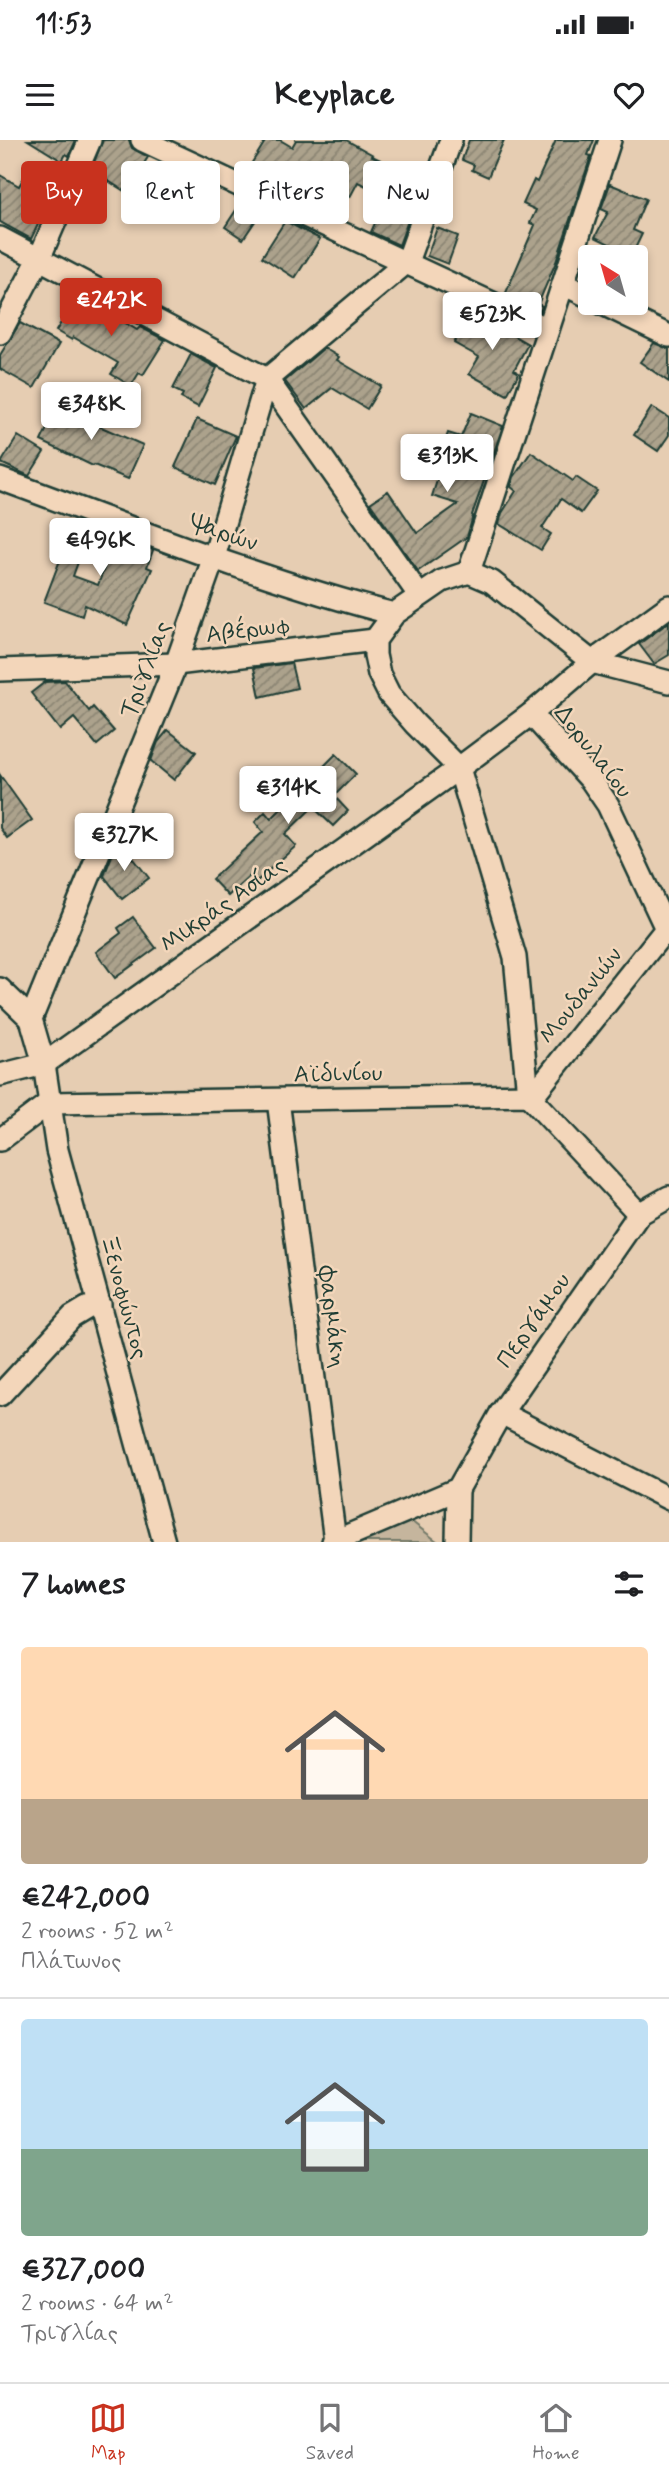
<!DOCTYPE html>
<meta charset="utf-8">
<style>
body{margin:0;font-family:Mynerve,sans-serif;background:#f2f2f2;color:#202124;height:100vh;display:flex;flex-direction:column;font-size:26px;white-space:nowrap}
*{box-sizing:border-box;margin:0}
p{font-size:23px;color:#757577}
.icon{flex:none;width:38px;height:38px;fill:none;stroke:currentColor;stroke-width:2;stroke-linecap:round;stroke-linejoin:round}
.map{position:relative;height:1402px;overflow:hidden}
.side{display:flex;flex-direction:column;background:#fff;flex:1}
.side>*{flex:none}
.guide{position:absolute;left:21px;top:21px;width:628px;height:63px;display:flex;gap:14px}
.needle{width:46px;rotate:323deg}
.buttons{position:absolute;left:578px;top:105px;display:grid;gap:14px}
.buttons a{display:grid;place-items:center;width:70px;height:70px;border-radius:7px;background:#fff;box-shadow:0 4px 10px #0003;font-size:35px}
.price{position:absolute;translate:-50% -60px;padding:0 16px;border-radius:7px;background:#fff;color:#222;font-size:23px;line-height:46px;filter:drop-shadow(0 2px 4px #0008)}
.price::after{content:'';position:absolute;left:50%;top:42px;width:21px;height:16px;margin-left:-10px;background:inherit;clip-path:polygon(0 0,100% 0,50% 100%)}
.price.current{background:#c8321e;color:#fff}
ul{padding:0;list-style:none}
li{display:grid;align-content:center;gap:14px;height:371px;padding:0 21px}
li+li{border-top:2px solid #e0e0e0}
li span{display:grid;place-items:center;height:217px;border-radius:7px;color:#555}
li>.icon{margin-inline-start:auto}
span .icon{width:126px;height:126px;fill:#fffc;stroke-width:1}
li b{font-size:30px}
h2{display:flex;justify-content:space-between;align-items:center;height:84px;padding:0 21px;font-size:30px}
.pill{padding:0 24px;border-radius:7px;background:#fff;box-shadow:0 4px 10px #0003;font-size:24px;line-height:63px}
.pill.current{background:#c8321e;color:#fff}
.status{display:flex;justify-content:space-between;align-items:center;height:49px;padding:0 35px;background:#fff;direction:ltr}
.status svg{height:19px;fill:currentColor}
header{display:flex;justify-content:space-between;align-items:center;height:91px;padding:0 21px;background:#fff;font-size:32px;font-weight:800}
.dock{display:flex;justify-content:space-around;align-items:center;height:98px;border-top:2px solid #e0e0e0;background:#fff;font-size:19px;color:#757577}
.dock a{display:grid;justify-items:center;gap:4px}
.dock .current{color:#c8321e}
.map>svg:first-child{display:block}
.green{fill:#c5b59d;stroke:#727968;stroke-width:2}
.building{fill:url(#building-hatch);stroke:#1f3d34;stroke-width:2}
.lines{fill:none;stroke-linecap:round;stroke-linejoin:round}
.minor-casing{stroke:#1f3d34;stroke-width:26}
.minor{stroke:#f3d6ba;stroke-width:21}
.labels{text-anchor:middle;stroke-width:5;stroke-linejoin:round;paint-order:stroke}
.street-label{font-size:24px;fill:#1f3d34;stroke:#f3d6ba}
</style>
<div class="status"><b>11:53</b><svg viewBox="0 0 49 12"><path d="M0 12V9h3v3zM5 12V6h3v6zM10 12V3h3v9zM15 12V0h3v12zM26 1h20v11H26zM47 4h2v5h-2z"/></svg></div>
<header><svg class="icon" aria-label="menu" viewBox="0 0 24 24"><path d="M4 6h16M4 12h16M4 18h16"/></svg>Keyplace<svg class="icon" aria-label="heart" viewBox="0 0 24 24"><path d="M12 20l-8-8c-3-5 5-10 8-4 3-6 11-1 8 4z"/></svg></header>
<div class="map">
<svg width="669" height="1402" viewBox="0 0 669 1402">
<defs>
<pattern id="building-hatch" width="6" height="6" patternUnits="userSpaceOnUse" patternTransform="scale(1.75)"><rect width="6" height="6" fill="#aca28c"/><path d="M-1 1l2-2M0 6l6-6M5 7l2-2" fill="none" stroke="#8b8573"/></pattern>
</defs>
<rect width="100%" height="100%" fill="#e6cdb2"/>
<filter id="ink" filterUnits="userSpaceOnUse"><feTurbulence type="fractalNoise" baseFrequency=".0143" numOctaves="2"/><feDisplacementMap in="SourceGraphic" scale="14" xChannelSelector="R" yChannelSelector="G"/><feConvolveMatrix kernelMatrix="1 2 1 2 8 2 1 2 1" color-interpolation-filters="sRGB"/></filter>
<g filter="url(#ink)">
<polygon class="green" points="411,1381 438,1402 361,1402"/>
<g class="building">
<polygon points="28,0 76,0 69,16 66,14 62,21"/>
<polygon points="103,0 129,0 132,8 148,17 126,52 91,30"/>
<polygon points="266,0 280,0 292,7 296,0 346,0 373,15 372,16 423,40 399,105 371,92 387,56 358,42 350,57 301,32 300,35 291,29 287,36 283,33 275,47 257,39 260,35 248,29"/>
<polygon points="469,0 504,0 488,37 472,30 474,25 462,20"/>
<polygon points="556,0 594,0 588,15 591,16 556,122 538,164 542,166 540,171 505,155 535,85 530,83 536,70 523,64 534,40 537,42"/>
<polygon points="0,35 19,46 25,35 54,51 31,99 0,82"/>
<polygon points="610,44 646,59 633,90 642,94 632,115 595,97 608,72 601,69"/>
<polygon points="242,61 262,71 243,99 225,87"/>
<polygon points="285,81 320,99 295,138 262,117"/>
<polygon points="437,88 458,96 448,124 427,116"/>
<polygon points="78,154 137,190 140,187 165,200 143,235 139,233 131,246 111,234 118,223 73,197 72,200 56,191"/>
<polygon points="472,172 528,204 514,230 519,233 507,255 469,234 479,217 454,203"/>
<polygon points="20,183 59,204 34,248 0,229 0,215"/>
<polygon points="654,203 669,209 669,242 640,222"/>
<polygon points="324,208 339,217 337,220 381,246 367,269 332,248 306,269 285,241"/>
<polygon points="191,214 217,228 198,267 181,258 183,254 173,249"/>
<polygon points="59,263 87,277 85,280 143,305 128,339 94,325 93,326 41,301"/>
<polygon points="652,267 669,278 669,295 658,311 634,295"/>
<polygon points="471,273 503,286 472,375 473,376 467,397 418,431 370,363 388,351 417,393 458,364 432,356 442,325 437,323 448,293 461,297"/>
<polygon points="197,279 236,296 215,345 175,327"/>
<polygon points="18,296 44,312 29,336 1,323"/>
<polygon points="531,312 573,341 576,337 597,351 581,373 561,359 542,388 551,394 541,410 499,384 502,373 516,351 511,347 514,337"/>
<polygon points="64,386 88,395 73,436 98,445 116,396 153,410 147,427 152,429 127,485 85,465 82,476 44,462 60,420 53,417"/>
<polygon points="669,482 669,515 654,524 639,504"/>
<polygon points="291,523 297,548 260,557 254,528"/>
<polygon points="65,541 89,571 93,567 114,591 97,605 74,578 60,590 31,553 45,542"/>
<polygon points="168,590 196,612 174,640 151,621 158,602"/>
<polygon points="336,614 356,634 334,656 348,671 333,686 313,667 285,694 296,706 257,741 251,735 228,756 212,739 263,692 255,682 265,672 271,679"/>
<polygon points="0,635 32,680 7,698 0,688"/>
<polygon points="123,705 149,738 122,759 104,736 113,713"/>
<polygon points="133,777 156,808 115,838 96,812 121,793 118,788"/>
</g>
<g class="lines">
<g class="minor-casing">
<g id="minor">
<polyline points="142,0 548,189"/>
<polyline points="0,98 267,239 419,455"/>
<polyline points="563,144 590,157"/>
<polyline points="601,163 669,196"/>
<polyline points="0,193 39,119 90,0"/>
<path d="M 0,339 C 129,386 260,440 394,474"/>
<polyline points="469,432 610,0"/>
<polyline points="0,530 176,524 375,500"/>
<polyline points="531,574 591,640 608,665 669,795"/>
<polyline points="0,849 31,879"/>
<polyline points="0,935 44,924 459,628 531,574 592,522 669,466"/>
<polyline points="528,955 515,817 459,628 415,584 389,554 379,534 375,515 375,500 394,474 442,441 469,432 492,442 592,522 669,542"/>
<polyline points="531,958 669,785"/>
<polyline points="278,960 335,1401"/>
<polyline points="0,1000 49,963 528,955 639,1074"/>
<polyline points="0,1255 72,1177 87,1168 100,1164"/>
<polyline points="501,1273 669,1359"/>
<polyline points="164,1402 57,1010 44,924 31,879 176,524 214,417 267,239 407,122 451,0"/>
<polyline points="333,1402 458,1349 501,1273 639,1074 669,1057"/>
<polyline points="457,1402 458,1349"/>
</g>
</g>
<use href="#minor" class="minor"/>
</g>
</g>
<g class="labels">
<g class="street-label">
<text transform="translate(224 392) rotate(19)" y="8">Ψαρών</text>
<text transform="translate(248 489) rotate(-7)" y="8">Αβέρωφ</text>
<text transform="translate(145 529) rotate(-69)" y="8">Τριγλίας</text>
<text transform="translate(594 611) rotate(52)" y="8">Δορυλαίου</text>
<text transform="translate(223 764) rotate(-35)" y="8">Μικράς Ασίας</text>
<text transform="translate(580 855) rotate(-51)" y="8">Μουδανιών</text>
<text transform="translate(338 933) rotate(-1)" y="8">Αϊδινίου</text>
<text transform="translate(125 1157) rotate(75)" y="8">Ξενοφώντος</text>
<text transform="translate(333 1177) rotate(83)" y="8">Φαρμάκη</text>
<text transform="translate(533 1180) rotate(-55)" y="8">Περγάμου</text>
</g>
</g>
</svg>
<div class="buttons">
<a><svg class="needle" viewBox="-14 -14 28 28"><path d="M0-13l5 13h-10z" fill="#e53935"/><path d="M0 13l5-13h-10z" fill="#757577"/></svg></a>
</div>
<b class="price current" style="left:111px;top:198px">€242K</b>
<b class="price" style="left:492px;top:212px">€523K</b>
<b class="price" style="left:91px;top:302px">€348K</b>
<b class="price" style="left:447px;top:354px">€313K</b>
<b class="price" style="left:100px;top:438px">€496K</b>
<b class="price" style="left:288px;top:686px">€314K</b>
<b class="price" style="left:124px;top:733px">€327K</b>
<div class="guide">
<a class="pill current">Buy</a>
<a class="pill">Rent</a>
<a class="pill">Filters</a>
<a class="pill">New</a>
</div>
</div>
<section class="side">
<h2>7 homes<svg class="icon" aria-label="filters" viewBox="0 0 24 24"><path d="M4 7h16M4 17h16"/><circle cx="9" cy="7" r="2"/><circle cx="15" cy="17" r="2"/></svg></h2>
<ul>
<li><span style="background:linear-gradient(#ffd9b3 70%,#b9a48a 0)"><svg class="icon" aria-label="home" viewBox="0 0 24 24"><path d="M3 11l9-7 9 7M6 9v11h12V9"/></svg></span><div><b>€242,000</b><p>2 rooms · 52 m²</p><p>Πλάτωνος</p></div></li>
<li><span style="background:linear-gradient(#bfe0f5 60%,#7fa58c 0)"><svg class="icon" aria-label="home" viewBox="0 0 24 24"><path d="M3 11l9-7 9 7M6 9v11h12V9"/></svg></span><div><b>€327,000</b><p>2 rooms · 64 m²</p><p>Τριγλίας</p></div></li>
</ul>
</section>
<nav class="dock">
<a class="current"><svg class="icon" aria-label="map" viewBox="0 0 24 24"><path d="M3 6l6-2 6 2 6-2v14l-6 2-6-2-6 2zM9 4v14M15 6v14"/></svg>Map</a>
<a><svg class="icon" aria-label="saved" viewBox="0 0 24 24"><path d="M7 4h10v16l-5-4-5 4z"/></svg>Saved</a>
<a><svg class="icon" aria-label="home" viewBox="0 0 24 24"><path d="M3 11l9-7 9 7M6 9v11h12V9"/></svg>Home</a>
</nav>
